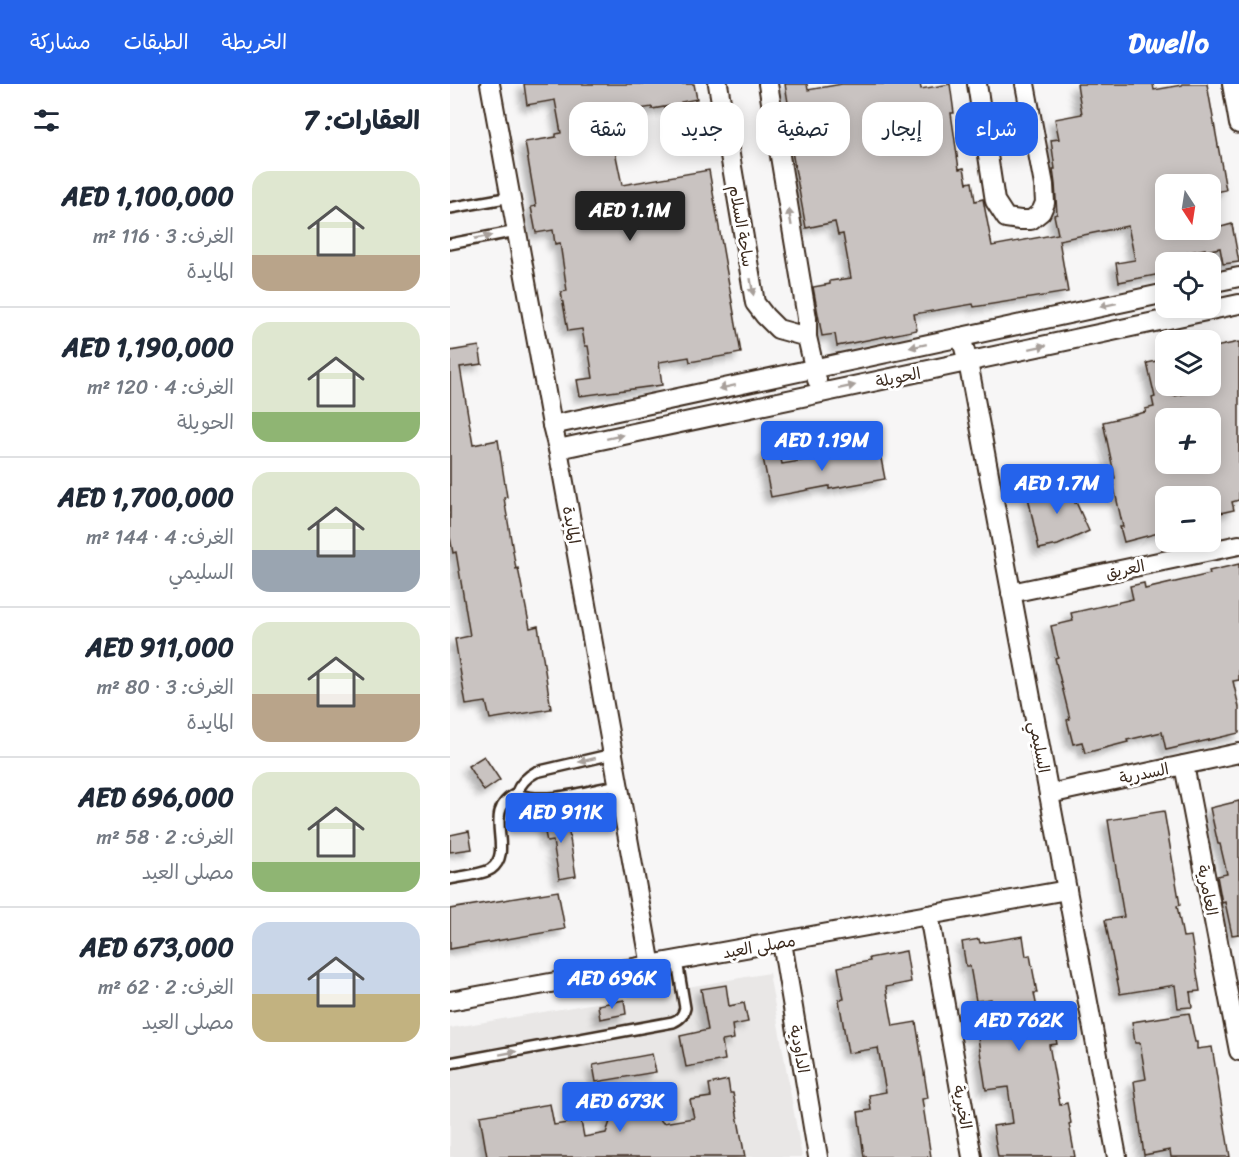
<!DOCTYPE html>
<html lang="ar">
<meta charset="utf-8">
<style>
body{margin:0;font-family:Sriracha,"Playpen Sans Arabic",sans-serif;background:#f6f6f7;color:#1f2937;direction:rtl;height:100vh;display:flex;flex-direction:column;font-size:22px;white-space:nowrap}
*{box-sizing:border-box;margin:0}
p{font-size:20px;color:#747a83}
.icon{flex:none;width:33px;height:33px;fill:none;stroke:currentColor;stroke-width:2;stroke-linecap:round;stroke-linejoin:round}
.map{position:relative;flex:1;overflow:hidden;direction:ltr}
.side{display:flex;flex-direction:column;background:#fff;width:450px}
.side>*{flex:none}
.hud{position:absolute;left:18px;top:18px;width:570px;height:54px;direction:rtl;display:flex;gap:12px}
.needle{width:39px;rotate:168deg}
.controls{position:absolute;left:705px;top:90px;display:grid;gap:12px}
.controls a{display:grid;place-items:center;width:66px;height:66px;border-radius:12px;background:#fff;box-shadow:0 3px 15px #0003;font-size:30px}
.price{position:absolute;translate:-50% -51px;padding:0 14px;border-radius:6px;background:#2563eb;color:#fff;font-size:20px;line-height:39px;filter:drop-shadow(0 2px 3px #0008)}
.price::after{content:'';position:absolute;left:50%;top:36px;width:18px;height:14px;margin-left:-9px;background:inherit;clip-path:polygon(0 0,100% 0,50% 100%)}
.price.current{background:#222;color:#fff}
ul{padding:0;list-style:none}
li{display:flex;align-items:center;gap:18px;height:150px;padding:0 30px}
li+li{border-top:2px solid #e0e1e3}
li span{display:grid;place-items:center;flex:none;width:168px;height:120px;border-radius:18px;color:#555}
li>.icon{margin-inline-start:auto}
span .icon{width:72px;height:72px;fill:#fffc;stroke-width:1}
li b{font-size:26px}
h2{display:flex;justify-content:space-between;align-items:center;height:72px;padding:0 30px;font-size:26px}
.chip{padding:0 21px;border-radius:18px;background:#fff;box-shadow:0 3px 15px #0003;font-size:21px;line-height:54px}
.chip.current{background:#2563eb;color:#fff}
header{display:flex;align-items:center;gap:36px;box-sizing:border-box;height:84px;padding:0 30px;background:#2563eb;color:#fff}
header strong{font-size:28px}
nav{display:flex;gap:33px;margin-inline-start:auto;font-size:21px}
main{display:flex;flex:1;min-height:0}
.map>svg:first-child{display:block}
.built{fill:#e9e7e6}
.building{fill:#c9c3c1;stroke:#3b2a1e;stroke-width:1.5;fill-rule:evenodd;filter:url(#shadow)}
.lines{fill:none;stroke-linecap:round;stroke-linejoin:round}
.service-casing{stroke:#3b2a1e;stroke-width:14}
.minor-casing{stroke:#3b2a1e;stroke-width:22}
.service{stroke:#fff;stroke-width:9}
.minor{stroke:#fff;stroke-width:18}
.oneway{fill:#a79f9a}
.labels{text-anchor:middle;stroke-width:6;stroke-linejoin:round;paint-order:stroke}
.street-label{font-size:16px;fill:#3b2a1e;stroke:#fff}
</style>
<header>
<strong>Dwello</strong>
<nav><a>الخريطة</a><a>الطبقات</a><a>مشاركة</a></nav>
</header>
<main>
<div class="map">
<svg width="789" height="1073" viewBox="0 0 789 1073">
<defs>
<filter id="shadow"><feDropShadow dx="-5.5" dy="5.5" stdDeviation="3" flood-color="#0004"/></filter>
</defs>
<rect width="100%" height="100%" fill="#f7f6f6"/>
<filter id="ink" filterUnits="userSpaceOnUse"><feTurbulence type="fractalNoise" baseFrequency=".0167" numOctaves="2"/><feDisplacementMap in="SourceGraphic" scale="12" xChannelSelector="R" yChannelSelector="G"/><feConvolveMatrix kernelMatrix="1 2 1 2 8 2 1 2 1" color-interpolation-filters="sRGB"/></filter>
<g filter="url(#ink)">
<polygon class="built" points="319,889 352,1073 0,1073 0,944"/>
<g class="building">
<polygon points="74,0 244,0 247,15 231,18 231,20 202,25 202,23 163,29 164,32 158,33 172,101 259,86 291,269 240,278 239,273 209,278 212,301 130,312 127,296 143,294 138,262 135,262 132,245 118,247 111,208 117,207 110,159 105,160 103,146 86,149 81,123 86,122 75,58 106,53 106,50 111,49 105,16 77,21"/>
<polygon points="335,0 357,0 358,6 392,0 470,0 471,5 500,0 504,29 501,29 509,85 514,84 517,99 522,98 525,117 533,115 542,162 608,150 604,131 607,130 605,100 603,85 605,85 601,56 609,55 605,35 632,30 627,0 703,0 704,6 732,1 732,0 757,0 776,106 760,109 760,100 751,100 750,98 736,100 716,100 716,146 760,146 782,140 789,178 773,180 770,164 755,167 755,165 725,171 726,178 716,178 716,189 669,198 666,179 685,176 678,142 609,156 618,208 524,223 523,220 464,230 467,246 387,262 385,250 372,252 363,203 380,200 380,197 401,194 393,150 388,151 385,138 356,144 343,73 338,38 341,37"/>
<path d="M 789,258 L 789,416 L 782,418 L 784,426 L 770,429 L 768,421 L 760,423 L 760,412 L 716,412 L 716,447 L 674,458 L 670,443 L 673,443 L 662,395 L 665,394 L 653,338 L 696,328 L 695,325 L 704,323 L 702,314 L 705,313 L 697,279 L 716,275 L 716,310 L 724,309 L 724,312 L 768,303 L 760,271 L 760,264 ZM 716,334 L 760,334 L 765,360 L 760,361 L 760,380 L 716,380 Z"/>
<polygon points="29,262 32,280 10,283 23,361 48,356 57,413 54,414 66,485 68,484 80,544 88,542 101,625 40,635 36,618 16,621 5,555 20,552 6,468 3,469 0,453 0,267"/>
<polygon points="429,364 435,395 379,405 379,402 321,413 312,369 329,365 332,380"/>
<polygon points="615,391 625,419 626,418 639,447 608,461 589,465 578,413 603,408 599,397"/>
<polygon points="789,480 789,596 783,597 789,623 789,649 716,666 712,648 677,656 678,658 635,669 632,658 623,660 617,636 620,635 605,574 608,573 601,542 623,537 621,529 683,515 680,502 694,499 695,505 760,490 759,487"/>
<polygon points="34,672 50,696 34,707 18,682"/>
<polygon points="789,717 789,850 782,851 775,818 772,819 767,792 777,790 770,760 768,760 760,724"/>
<polygon points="714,727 730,821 727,822 733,853 741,852 750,907 740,908 742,923 728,924 725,901 670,910 655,836 674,833 658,736"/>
<polygon points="116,730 126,792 109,795 103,757 97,758 92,734"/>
<polygon points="19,747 22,765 0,768 0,751"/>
<polygon points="108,807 115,845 0,865 0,825"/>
<polygon points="573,852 576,872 580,871 587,909 584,909 590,939 603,937 607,960 599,961 610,1021 617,1019 621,1039 619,1040 625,1073 548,1073 543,1042 563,1039 558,1003 536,1006 528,954 546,951 546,948 541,915 526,917 520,882 516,882 512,858 529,855 530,859"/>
<polygon points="456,867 461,898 436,903 443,942 466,938 478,1014 472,1015 481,1073 414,1073 408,1028 421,1026 419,1011 436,1008 428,964 398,969 389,916 394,915 388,883 420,877 419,874"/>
<polygon points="276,901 279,922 294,919 298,938 282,941 284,955 272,957 275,976 236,983 230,952 258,946 251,905"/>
<polygon points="174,916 176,930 150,935 148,921"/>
<polygon points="739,929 745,958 747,958 747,965 762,963 780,1073 721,1073 720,1066 694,1071 684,997 696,995 690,959 685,959 682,938"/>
<polygon points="202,970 206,988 146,998 143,981"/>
<polygon points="278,996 280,1009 283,1009 295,1073 37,1073 30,1032 100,1020 104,1041 131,1037 134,1053 156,1049 162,1032 167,1026 174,1022 182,1020 197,1022 203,1027 213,1039 244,1034 240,1016 261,1013 259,1000"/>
</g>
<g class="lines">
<g class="service-casing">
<g id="service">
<polyline points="0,124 61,113"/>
<polyline points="0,160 67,147"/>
<path d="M 66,710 C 97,721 137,707 168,701"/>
<path d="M 0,795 C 11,792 32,791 41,785 C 66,767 30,727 66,710 C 70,700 76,693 86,688 L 163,670"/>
<path d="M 0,979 L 223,938 C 230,935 233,932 235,924 L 227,877"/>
</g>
</g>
<g class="minor-casing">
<g id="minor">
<polyline points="40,0 102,341 108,365 201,882"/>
<polyline points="268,0 305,219 315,232 328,245 357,253"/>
<polyline points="318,0 357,234 357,253 367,296"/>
<polyline points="527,0 545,117 556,134 570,136 581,136 591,128 595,119 594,101 575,0"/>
<polyline points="782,0 789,40"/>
<polyline points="760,199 789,193"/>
<polyline points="511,253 518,278 667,1073"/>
<polyline points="102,341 716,209"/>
<polyline points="108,365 789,220"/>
<polyline points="561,509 789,461"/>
<polyline points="734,681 789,967"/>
<polyline points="599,710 789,669"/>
<polyline points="479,831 522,1073"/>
<polyline points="332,858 368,1073"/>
<polyline points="0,917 617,806"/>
</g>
</g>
<use href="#service" class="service"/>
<use href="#minor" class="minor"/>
</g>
<defs><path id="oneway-solid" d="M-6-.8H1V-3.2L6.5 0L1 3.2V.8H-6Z" transform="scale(1.5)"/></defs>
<g class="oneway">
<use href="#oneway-solid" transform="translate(340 133) rotate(-100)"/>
<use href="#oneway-solid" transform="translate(33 153) rotate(-11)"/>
<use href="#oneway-solid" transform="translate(302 203) rotate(80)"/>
<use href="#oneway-solid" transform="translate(658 221) rotate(168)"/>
<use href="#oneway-solid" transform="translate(468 262) rotate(168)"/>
<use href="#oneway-solid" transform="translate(588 263) rotate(-12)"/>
<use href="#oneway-solid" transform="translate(277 303) rotate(168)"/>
<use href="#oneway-solid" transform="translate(397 303) rotate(-12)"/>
<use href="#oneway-solid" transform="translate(165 353) rotate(-12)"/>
<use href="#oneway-solid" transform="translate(137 676) rotate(167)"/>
<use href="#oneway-solid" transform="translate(58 969) rotate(-10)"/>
</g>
</g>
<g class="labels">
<g class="street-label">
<text transform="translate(292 142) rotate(80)" y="6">ساحة السلام</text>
<text transform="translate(448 293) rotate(-12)" y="6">الحويلة</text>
<text transform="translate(122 441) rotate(80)" y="6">المايدة</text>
<text transform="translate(675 485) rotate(-12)" y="6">العريق</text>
<text transform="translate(590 663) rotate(79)" y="6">السليمي</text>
<text transform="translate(694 689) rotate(-12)" y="6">السدرية</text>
<text transform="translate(758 806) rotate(79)" y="6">العامرية</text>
<text transform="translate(309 862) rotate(-10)" y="6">مصلى العيد</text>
<text transform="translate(350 965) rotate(80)" y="6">الداودية</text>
<text transform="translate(513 1023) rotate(80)" y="6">الخيرية</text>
</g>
</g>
</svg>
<div class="controls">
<a><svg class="needle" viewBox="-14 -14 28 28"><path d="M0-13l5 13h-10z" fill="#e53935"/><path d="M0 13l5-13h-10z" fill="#747a83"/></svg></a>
<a><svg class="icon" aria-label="locate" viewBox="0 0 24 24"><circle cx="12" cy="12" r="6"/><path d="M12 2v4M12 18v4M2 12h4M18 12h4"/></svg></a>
<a><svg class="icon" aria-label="layers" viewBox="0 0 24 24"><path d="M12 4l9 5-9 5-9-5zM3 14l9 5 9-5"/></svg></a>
<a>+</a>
<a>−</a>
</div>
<b class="price current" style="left:180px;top:158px">AED 1.1M</b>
<b class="price" style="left:372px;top:388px">AED 1.19M</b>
<b class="price" style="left:607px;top:431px">AED 1.7M</b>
<b class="price" style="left:111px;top:760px">AED 911K</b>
<b class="price" style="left:162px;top:926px">AED 696K</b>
<b class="price" style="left:569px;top:968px">AED 762K</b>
<b class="price" style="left:170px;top:1049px">AED 673K</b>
<div class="hud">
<a class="chip current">شراء</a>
<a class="chip">إيجار</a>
<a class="chip">تصفية</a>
<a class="chip">جديد</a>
<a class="chip">شقة</a>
</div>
</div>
<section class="side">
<h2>العقارات: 7<svg class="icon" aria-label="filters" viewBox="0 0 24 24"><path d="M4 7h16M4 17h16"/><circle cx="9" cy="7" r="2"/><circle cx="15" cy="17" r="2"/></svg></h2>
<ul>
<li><span style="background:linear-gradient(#dfe7d0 70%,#b9a48a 0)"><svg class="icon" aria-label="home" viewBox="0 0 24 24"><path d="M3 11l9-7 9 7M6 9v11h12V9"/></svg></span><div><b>AED 1,100,000</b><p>الغرف: 3 · 116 m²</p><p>المايدة</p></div></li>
<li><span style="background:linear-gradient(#dfe7d0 75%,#8fb573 0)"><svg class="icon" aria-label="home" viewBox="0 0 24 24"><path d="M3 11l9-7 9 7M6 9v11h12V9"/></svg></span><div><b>AED 1,190,000</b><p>الغرف: 4 · 120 m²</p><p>الحويلة</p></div></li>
<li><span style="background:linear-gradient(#dfe7d0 65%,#9aa5b1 0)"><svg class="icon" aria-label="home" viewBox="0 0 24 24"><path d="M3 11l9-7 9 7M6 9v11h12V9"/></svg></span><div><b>AED 1,700,000</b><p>الغرف: 4 · 144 m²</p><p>السليمي</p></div></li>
<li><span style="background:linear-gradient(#dfe7d0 60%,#b9a48a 0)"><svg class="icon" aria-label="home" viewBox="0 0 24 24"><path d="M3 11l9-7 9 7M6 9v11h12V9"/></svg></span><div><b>AED 911,000</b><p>الغرف: 3 · 80 m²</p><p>المايدة</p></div></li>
<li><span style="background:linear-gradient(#dfe7d0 75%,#8fb573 0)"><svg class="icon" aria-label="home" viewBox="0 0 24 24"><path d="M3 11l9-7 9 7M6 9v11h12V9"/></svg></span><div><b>AED 696,000</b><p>الغرف: 2 · 58 m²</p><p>مصلى العيد</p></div></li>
<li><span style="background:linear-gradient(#c9d6e8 60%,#c2b280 0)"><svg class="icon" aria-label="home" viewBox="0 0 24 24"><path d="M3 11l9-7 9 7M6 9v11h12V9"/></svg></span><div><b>AED 673,000</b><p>الغرف: 2 · 62 m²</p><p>مصلى العيد</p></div></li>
</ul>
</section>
</main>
